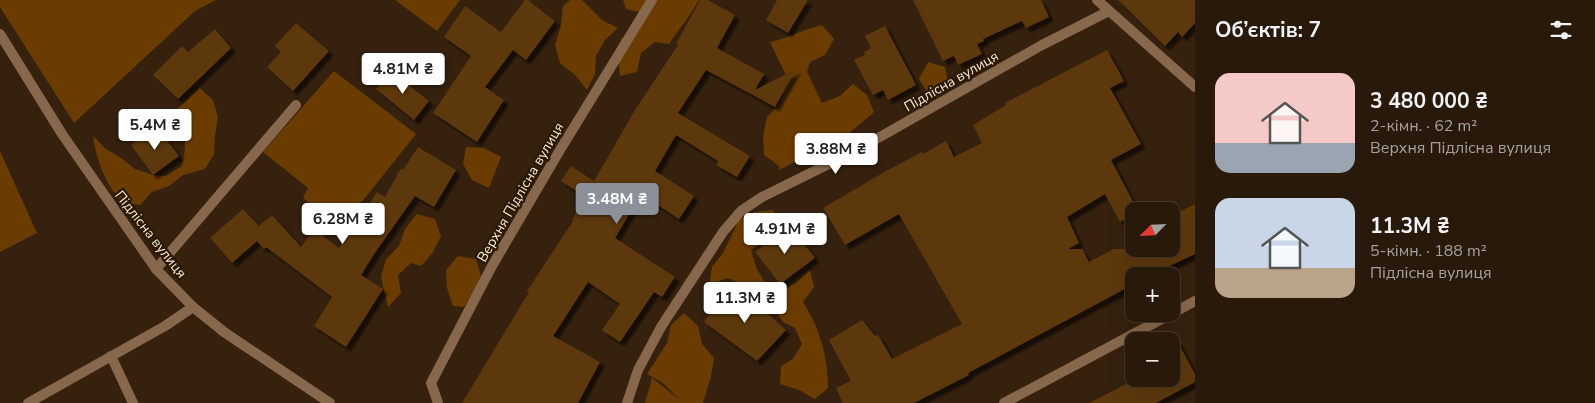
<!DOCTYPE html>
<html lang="uk">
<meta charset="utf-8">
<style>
body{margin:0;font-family:"Nunito Sans",sans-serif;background:#302213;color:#f1f3f6;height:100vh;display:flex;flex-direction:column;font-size:19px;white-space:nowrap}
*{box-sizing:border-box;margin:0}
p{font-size:16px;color:#a5a09c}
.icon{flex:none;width:28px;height:28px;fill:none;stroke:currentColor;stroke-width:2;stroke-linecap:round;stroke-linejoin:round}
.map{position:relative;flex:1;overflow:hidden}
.side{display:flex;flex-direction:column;background:#28190a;width:400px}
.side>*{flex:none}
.needle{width:32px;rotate:246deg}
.tools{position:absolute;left:1125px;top:202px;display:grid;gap:10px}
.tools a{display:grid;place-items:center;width:55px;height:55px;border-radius:10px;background:#28190a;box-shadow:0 5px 20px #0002,0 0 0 1px #44382b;font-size:25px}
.price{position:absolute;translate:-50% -42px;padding:0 11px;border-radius:5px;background:#fff;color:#222;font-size:16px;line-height:32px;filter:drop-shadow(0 1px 2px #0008)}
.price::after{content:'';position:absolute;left:50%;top:30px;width:15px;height:11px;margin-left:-8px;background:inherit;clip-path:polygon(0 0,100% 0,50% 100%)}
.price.active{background:#8c9099;color:#fff}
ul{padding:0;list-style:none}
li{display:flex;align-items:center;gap:15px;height:125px;padding:0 20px}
li span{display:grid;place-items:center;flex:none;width:140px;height:100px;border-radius:15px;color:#555}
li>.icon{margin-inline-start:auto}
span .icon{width:60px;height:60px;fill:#fffc;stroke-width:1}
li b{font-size:21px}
h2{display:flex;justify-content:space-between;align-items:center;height:60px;padding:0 20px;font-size:21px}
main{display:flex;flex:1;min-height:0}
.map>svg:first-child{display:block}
.green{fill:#6b3c01}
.building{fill:#5d370e;filter:url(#shadow)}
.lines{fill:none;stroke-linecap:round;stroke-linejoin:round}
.lane{stroke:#87684c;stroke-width:10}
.street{stroke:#87684c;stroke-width:10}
.labels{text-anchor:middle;stroke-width:4.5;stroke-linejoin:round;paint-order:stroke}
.street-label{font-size:14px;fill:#f6e9dd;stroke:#2b1805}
</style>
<main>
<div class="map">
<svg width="1195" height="403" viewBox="0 0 1195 403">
<defs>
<filter id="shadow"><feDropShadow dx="4.5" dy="4.5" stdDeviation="1" flood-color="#0009"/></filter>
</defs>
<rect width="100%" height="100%" fill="#35210e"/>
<g class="green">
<polygon points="0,0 216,0 195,11 74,123 0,7"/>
<polygon points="395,0 460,0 437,31"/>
<polygon points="570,0 582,0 602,20 618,28 605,40 596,56 595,74 587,90 575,75 560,63 555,45 561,25 563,6"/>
<path d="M 623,0 L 699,0 C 690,16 679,29 669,44 L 655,42 L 641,53 L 637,72 L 620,76 L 618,57 L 621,39 L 637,30 L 643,13 L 626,9 Z"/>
<path d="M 822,25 L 834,39 L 825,55 L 810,62 L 807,72 L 822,103 L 840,96 L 853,84 L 867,95 L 874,112 L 846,136 L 779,170 L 779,166 L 764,155 L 763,136 L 767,117 L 780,104 L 786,86 L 786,75 L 770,42 C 789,38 804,29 822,25 Z"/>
<polygon points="928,62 945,67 948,84 937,98 928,94 919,79"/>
<polygon points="334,71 416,134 341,228 303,198 308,188 263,152"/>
<path d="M 200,88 L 213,100 L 218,117 L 215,136 L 214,154 L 205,169 L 183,175 L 169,186 L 152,192 L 140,205 L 122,203 C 106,184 96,161 93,136 L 106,149 L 121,158 L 135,169 L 153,175 L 166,176 L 182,166 C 188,141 185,136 173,113 Z"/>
<polygon points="466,147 484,148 501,157 489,188 472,180 463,164"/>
<polygon points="0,151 37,233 0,252"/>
<path d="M 773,210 L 780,228 L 751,250 L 756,267 L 765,283 L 782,292 L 797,282 L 810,270 L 814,287 L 803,302 C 820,328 828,357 828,388 L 815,399 L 799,390 L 780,384 L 781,366 L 793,359 L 802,344 L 795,328 L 783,322 L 772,307 L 744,284 L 727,278 L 709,285 L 712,267 L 723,253 L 739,220 L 755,212 Z"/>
<polygon points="417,214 435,219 441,236 433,252 421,266 411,263 398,275 401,293 388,307 381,277 386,259 399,246 405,229"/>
<polygon points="458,256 476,259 481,276 474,293 464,307 453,306 447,288 446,270"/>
<polygon points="684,313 698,326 702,344 714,358 711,376 703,403 645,403 652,378 680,400 663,383 647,374 667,343 671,325"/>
</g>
<g class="building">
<polygon points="525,0 528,0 555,21 526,60 513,50 485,87 504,100 477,142 433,113 471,56 444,37 465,6 501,32"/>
<polygon points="700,0 708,0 735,15 717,48 764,74 755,90 796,69 775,107 706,70 678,113 750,156 737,177 716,165 718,161 676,135 655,171 694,196 679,219 641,194 615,238 675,277 662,297 654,292 620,342 602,330 620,304 588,282 553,336 600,362 578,403 462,403 529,292 527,291 573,221 572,220 585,197 561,181 571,166 594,181 635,110 678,45 676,44"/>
<polygon points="777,0 808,0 788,33 766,20"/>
<polygon points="913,0 1041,0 1049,17 1026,28 1022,21 983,39 984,41 977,44 982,54 958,65 954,56 943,61"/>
<polygon points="1118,0 1195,0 1195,23 1182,37 1178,32 1165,46"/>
<polygon points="296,23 329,51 293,91 267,67 281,52 275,46"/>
<polygon points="885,26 916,85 888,100 883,90 873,95 854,60 865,55 864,52 871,48 865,36"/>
<polygon points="215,29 231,48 178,99 153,75 182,46 188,52"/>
<polygon points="1107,50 1124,81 1110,88 1141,144 1111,160 1138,211 1134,211 1134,215 1120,222 1105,194 1067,217 1079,243 1068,249 1082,249 1089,262 1114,249 1171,249 1171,216 1195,204 1195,254 1148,276 1134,276 1134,284 968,373 969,375 914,403 843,403 836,388 851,381 829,340 862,320 875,336 878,335 892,359 962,324 899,214 845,245 823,208 886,171 922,152 923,154 946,141 954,157 982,143 973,125 1006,105 1005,103"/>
<polygon points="391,71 429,101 414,120 376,89"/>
<polygon points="156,126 179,156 153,175 131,145"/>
<polygon points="418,147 456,170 434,207 415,196 374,254 361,275 383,289 346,347 314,326 332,297 266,247 264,249 257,241 232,263 210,238 243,209 259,226 272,215 301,247 314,229 339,248 377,192 385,197 401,168 403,170"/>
<polygon points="790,225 815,258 780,284 755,252"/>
<polygon points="731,285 763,309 786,330 757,361 704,322"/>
<polygon points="1171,330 1195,374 1195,382 1156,403 1089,403 1136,379 1171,379"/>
</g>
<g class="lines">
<g class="lane">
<polyline points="156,269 296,105"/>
<polyline points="111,356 133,403"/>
<polyline points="28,403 165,326 193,307"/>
</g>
<g class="street">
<polyline points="1097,0 1195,87"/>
<polyline points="0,34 62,134 156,269 193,307 224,332 330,403"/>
<polyline points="1171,314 1195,301"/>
<polyline points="438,403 431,383 492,266 560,150 652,0"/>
<polyline points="627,403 638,370 661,327 723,232 741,211 762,197 857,150 1042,45 1109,11"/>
<polyline points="1004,403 1171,314"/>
</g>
</g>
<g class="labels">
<g class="street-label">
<text transform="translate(951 81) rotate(-30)" y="5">Підлісна вулиця</text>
<text transform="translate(520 192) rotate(-60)" y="5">Верхня Підлісна вулиця</text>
<text transform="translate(151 234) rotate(52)" y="5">Підлісна вулиця</text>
</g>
</g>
</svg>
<div class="tools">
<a><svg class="needle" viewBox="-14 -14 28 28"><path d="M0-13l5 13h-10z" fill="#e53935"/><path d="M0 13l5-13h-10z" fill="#a5a09c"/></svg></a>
<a>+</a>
<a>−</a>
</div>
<b class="price" style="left:403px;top:95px">4.81M ₴</b>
<b class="price" style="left:155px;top:151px">5.4M ₴</b>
<b class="price" style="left:836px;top:175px">3.88M ₴</b>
<b class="price active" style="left:617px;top:225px">3.48M ₴</b>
<b class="price" style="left:343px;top:245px">6.28M ₴</b>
<b class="price" style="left:785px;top:255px">4.91M ₴</b>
<b class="price" style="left:745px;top:324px">11.3M ₴</b>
</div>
<section class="side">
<h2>Об’єктів: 7<svg class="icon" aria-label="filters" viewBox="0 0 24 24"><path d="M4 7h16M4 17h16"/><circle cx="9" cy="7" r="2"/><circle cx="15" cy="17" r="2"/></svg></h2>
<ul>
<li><span style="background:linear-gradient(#f6c9c9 70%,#9aa5b1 0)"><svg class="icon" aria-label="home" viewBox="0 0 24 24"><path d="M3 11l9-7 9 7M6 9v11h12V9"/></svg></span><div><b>3 480 000 ₴</b><p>2-кімн. · 62 m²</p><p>Верхня Підлісна вулиця</p></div></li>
<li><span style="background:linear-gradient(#c9d6e8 70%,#b9a48a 0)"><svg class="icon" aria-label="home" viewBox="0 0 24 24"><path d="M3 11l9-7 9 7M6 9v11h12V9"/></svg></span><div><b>11.3M ₴</b><p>5-кімн. · 188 m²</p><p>Підлісна вулиця</p></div></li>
</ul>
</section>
</main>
